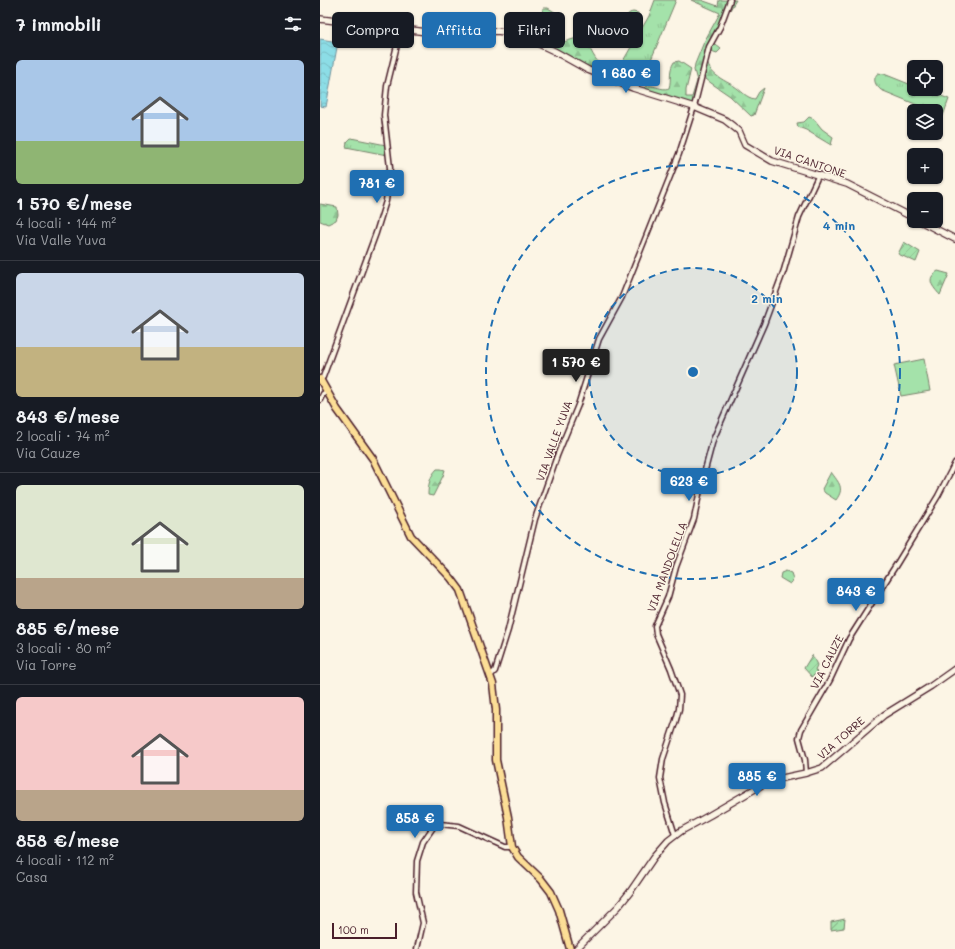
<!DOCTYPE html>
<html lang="it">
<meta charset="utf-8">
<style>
body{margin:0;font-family:Mali,sans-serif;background:#242831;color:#f1f3f6;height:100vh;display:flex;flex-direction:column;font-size:15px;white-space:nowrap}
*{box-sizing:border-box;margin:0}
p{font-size:13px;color:#9ea1a6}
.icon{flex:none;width:22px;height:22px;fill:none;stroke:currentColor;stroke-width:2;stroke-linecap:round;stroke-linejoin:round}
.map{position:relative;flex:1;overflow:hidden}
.drawer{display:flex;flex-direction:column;background:#171b24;width:320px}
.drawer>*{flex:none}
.hud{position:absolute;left:12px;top:12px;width:380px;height:36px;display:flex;gap:8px}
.fabs{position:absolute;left:587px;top:60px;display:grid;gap:8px}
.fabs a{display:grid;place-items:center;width:36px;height:36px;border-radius:6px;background:#171b24;box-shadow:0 1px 3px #0004;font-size:20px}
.scale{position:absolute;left:12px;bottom:10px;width:65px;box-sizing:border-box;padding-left:4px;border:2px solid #4a1f2b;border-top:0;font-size:11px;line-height:14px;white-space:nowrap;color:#4a1f2b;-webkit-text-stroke:3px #fcf5e5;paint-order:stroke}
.price{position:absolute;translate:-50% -34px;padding:0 9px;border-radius:4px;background:#1f6fb2;color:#fff;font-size:13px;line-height:26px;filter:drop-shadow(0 1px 2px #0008)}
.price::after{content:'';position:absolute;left:50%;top:24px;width:12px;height:9px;margin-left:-6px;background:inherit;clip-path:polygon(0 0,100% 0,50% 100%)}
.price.selected{background:#222;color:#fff}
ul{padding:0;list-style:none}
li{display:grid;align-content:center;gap:8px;height:212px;padding:0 16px}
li+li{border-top:1px solid #363941}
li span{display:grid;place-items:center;height:124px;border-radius:6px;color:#555}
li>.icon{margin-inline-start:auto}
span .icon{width:72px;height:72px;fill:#fffc;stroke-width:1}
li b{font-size:17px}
h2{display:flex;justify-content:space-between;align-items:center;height:48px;padding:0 16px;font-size:17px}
.chip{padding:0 14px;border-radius:6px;background:#171b24;box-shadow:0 1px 3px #0004;font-size:14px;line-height:36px}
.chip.selected{background:#1f6fb2;color:#fff}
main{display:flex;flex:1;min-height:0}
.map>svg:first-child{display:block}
.grass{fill:url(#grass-tufts);stroke:#77806a}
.forest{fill:url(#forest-firs);stroke:#77806a}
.garden{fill:url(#garden-furrows);stroke:#77806a}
.pitch{fill:#a4e2aa;stroke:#77806a}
.water{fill:url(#water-waves);stroke:#72919b}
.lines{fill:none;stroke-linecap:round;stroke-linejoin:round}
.street-casing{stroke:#4a1f2b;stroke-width:7}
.secondary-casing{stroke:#4a1f2b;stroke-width:8}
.primary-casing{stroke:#4a1f2b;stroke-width:9}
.street{stroke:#fcf5e5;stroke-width:4}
.secondary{stroke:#fcf5e5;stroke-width:5.5}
.primary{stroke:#fcde96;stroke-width:6}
.ring{fill:none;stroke:#1f6fb2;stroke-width:2;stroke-dasharray:7 5}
.labels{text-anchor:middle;stroke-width:3;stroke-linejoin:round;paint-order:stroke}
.street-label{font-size:11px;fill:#4a1f2b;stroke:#fcf5e5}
.centre{fill:#1f6fb2;stroke:#fcf5e5;stroke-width:2}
.ring-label{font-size:12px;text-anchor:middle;font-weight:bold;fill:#1f6fb2;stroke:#fcf5e5;stroke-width:3;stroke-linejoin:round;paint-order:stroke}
</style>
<main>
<section class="drawer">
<h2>7 immobili<svg class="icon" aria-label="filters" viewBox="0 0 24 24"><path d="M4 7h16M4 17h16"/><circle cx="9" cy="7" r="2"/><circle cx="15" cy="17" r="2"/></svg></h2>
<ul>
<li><span style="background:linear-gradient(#a9c7e8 65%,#8fb573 0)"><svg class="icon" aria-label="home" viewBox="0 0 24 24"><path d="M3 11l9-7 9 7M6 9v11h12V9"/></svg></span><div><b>1 570 €/mese</b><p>4 locali · 144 m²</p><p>Via Valle Yuva</p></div></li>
<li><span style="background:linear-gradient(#c9d6e8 60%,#c2b280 0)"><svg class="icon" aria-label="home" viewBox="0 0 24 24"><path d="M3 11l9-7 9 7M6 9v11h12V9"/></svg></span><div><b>843 €/mese</b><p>2 locali · 74 m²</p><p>Via Cauze</p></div></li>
<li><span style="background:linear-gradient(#dfe7d0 75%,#b9a48a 0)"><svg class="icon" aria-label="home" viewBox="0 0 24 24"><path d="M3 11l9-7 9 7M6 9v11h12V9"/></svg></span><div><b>885 €/mese</b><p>3 locali · 80 m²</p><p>Via Torre</p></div></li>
<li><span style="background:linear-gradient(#f6c9c9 75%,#b9a48a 0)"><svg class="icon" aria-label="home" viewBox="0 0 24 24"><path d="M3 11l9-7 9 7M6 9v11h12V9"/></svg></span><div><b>858 €/mese</b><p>4 locali · 112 m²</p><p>Casa</p></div></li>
</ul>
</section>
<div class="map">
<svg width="635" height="949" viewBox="0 0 635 949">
<defs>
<pattern id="grass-tufts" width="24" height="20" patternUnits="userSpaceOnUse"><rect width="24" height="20" fill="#a4e2aa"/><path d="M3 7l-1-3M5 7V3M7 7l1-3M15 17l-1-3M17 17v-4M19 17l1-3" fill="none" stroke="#8fc192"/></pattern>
<pattern id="forest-firs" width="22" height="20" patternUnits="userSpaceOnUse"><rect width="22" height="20" fill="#a4e2aa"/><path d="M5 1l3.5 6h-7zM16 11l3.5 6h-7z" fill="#8fc192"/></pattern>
<pattern id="garden-furrows" width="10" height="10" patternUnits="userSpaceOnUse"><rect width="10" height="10" fill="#a4e2aa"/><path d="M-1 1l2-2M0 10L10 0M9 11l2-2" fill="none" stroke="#8fc192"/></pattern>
<pattern id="water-waves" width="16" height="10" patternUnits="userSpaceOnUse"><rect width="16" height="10" fill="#8cdde6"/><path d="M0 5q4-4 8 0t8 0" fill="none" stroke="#7abdc5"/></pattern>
</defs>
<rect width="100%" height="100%" fill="#fcf5e5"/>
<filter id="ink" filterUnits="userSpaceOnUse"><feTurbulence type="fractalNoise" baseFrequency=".025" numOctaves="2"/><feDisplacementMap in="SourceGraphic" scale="8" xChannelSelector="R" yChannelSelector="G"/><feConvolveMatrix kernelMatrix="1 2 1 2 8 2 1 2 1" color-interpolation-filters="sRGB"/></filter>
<g filter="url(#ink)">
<g class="grass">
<polygon points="335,0 356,0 325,74 299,68 329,16"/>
<path d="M 558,73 L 564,74 L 594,86 L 594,89 L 603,89 L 629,99 L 623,116 L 616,113 L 616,111 L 612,111 L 561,90 C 555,85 552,79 558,73 Z"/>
<polygon points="489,117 494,119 502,129 513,137 511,145 486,130 478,127 477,123 484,122"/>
<polygon points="31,138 66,145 67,155 26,147 27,142"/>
</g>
<g class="forest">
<path d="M 371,0 L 381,0 L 398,6 L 399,0 L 416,0 L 410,10 L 406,8 L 399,26 L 391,41 L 401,49 L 397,53 L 391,51 C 379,70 402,79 414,86 C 421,90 426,98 435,99 L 439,92 L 444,88 L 434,115 L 431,116 L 410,96 L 391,83 L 386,79 L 385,74 L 382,73 L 373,105 L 322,90 C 330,80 340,92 349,88 C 352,78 348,72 354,62 L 359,61 L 371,69 L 366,90 L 366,97 L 372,97 L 377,81 L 374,70 L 375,64 L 384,42 L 400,13 Z"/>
<path d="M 223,8 L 228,8 L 238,14 L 240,27 L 238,39 L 240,43 L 257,38 L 260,32 C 268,41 270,52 278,62 C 283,68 292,72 295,79 L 267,68 L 201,34 L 202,27 L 216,31 L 226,22 L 222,13 Z"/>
<path d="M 313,12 L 318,13 L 319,16 L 311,24 L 308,24 L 306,21 C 306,15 308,13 313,12 Z"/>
<polygon points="0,204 17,207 18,215 16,220 8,224 0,221"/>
<path d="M 618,271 L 629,274 L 620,295 C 613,287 605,279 618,271 Z"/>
<path d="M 117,469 L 121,469 L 125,470 L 123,476 L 113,496 L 108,495 C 108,485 110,476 117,469 Z"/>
<path d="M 511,472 C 519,483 525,488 516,500 L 505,493 L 502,489 Z"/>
<polygon points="466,571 471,573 473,579 472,582 470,584 460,578 461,573"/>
</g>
<g class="garden">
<polygon points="584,242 600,252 596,262 578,254"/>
<polygon points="492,655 497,665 495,670 497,672 492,677 484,668"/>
<polygon points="525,919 524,928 511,930 511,922"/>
</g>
<polygon class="pitch" points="604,359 610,391 581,396 574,365"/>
<polygon class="water" points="0,39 18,42 6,107 0,106"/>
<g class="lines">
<g class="street-casing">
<g id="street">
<polyline points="1,380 3,377 56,233 66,201 70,168 64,115 67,86 81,29"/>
<polyline points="0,400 3,394 6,392"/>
<polyline points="171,675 175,671 188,630 215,519 237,456 258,405 279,339 302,297 359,154 374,107 389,47 400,27 410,0"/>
<polyline points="486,773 485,760 479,738 481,730 510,680 529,639 576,565 618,496 635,463"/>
<polyline points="355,835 345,803 340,778 343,759 356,720 359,709 360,695 351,669 336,634 335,626 348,597 356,567 374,519 381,485 393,440 444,324 464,270 479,217 499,174"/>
<polyline points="97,949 103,923 96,892 97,861 103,842 114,826 120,824 139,826 185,847 192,847"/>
</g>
</g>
<g class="secondary-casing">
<g id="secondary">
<polyline points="0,19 107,32 177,31 198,34 234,51 268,70 313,88 374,107 405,120 419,131 425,145 452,161 527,184 594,218"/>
<polyline points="600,221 635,239"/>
<polyline points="256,949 298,907 310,892 334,857 348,841 361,831 390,815 445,783 458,779 486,773 502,768 564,715 611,686 635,669"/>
</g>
</g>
<g class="primary-casing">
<polyline id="primary" points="0,379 17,409 53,459 91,536 131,578 140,590 173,684 176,710 176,760 188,817 192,847 198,857 221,879 231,892 239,910 250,949"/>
</g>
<use href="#street" class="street"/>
<use href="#secondary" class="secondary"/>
<use href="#primary" class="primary"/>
</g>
</g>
<circle cx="373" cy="372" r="104" fill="#1f6fb2" fill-opacity=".12"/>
<g class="ring">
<circle cx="373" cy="372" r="104"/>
<circle cx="373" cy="372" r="207"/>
</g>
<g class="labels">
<g class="street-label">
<text transform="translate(490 162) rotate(19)" y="4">VIA CANTONE</text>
<text transform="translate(234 441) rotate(-70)" y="4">VIA VALLE YUVA</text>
<text transform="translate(347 567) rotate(-70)" y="4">VIA MANDOLELLA</text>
<text transform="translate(507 662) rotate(-63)" y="4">VIA CAUZE</text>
<text transform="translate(521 738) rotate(-41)" y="4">VIA TORRE</text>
</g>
</g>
<circle cx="373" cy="372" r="6" class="centre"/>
<g class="ring-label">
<text x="519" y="230">4 min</text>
<text x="447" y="303">2 min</text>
</g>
</svg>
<div class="fabs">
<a><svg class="icon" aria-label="locate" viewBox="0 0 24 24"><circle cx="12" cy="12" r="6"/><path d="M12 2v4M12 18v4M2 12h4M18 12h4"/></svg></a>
<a><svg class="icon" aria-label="layers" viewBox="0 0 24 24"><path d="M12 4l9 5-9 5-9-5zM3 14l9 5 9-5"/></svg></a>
<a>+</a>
<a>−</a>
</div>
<div class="scale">100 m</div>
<b class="price" style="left:306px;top:94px">1 680 €</b>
<b class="price" style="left:57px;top:204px">781 €</b>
<b class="price selected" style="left:256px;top:383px">1 570 €</b>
<b class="price" style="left:369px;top:502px">623 €</b>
<b class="price" style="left:536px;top:612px">843 €</b>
<b class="price" style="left:437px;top:797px">885 €</b>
<b class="price" style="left:95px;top:839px">858 €</b>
<div class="hud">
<a class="chip">Compra</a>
<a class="chip selected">Affitta</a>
<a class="chip">Filtri</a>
<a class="chip">Nuovo</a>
</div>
</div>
</main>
